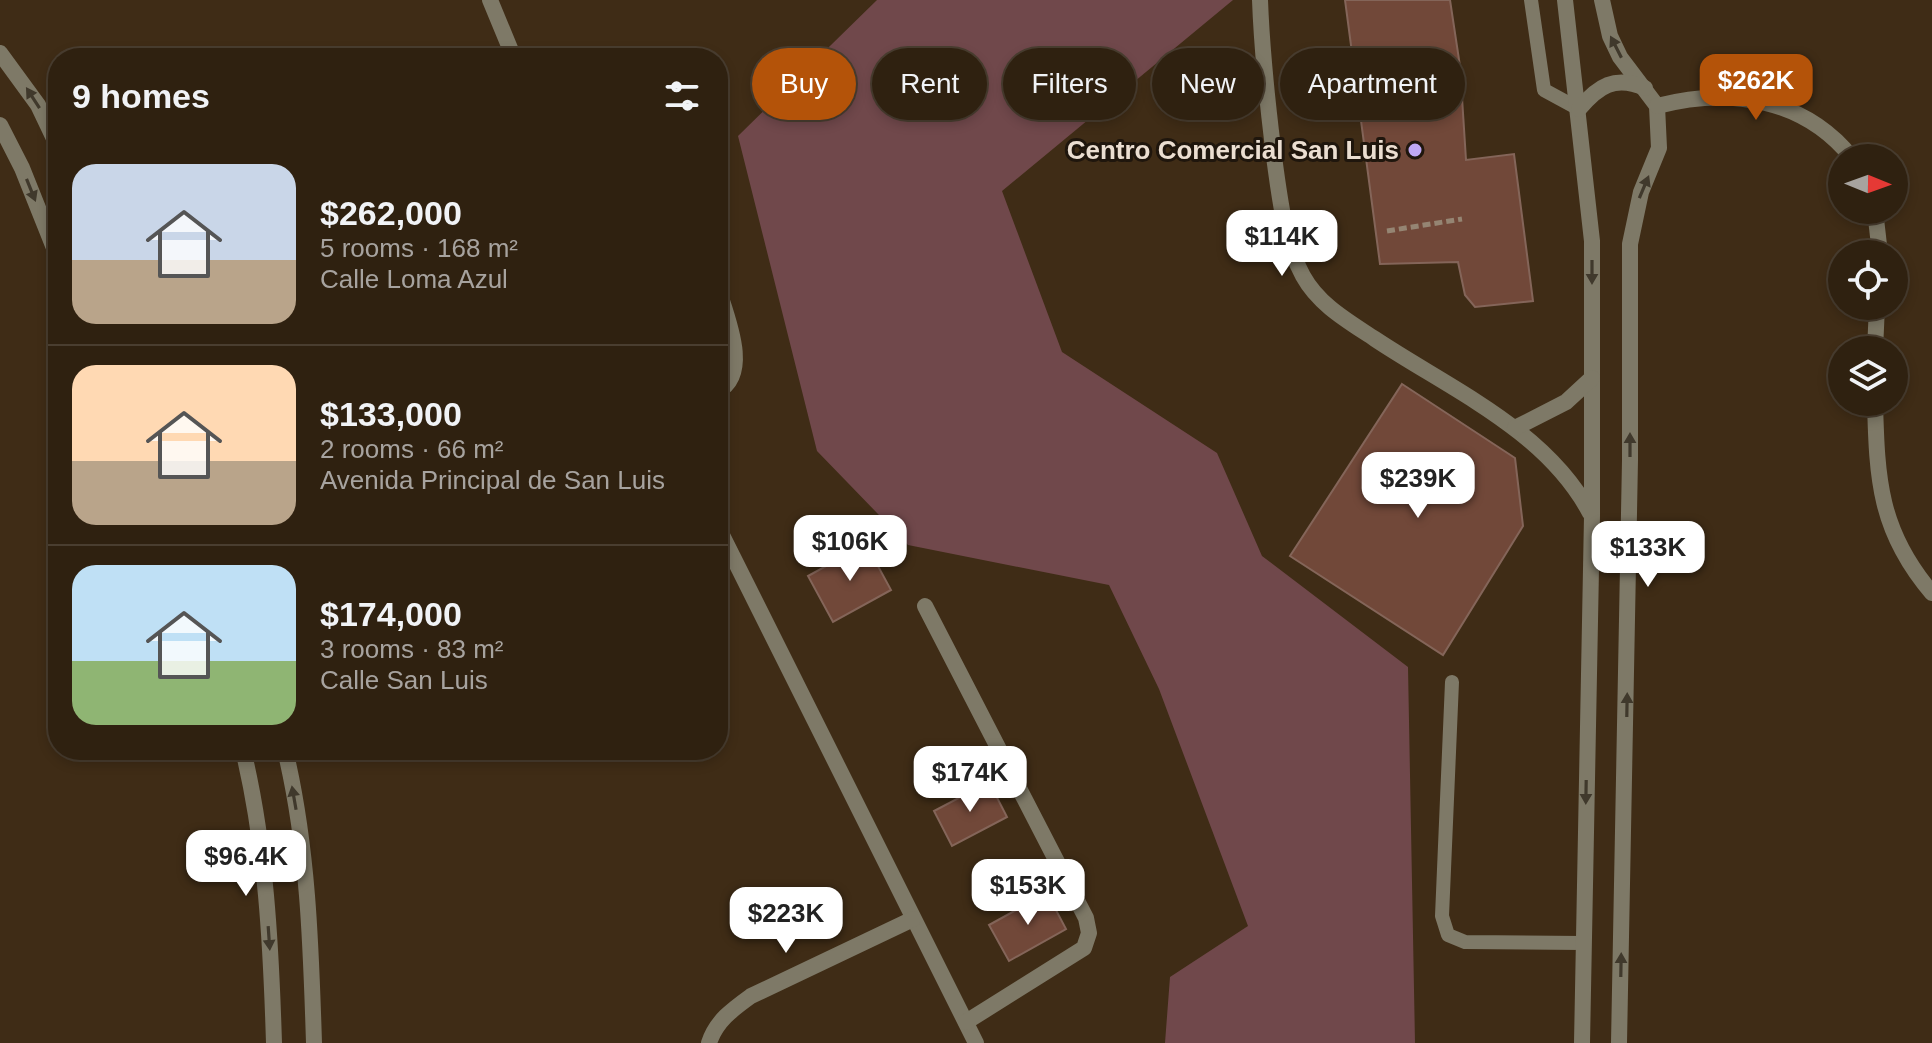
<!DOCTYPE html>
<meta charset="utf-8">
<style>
body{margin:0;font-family:Helvetica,sans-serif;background:#3b2e1e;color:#f1f3f6;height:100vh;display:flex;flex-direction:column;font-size:30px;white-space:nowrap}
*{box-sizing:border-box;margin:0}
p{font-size:26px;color:#a7a39f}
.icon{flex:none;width:44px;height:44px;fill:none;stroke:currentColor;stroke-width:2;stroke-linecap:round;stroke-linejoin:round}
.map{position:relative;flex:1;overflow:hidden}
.details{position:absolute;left:48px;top:48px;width:680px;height:712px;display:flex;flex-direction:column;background:#2f2110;border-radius:32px;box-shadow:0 4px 12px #0003,0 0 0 2px #4a3e30}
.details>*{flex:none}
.banner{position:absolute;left:752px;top:48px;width:760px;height:72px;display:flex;gap:16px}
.needle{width:52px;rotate:91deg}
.fabs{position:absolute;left:1828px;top:144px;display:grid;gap:16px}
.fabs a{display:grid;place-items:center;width:80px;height:80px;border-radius:50%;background:#2f2110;box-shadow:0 4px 12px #0003,0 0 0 2px #4a3e30;font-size:40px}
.price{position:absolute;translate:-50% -68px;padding:0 18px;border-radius:16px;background:#fff;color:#222;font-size:26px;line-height:52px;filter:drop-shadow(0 2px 4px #0008)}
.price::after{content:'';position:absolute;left:50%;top:48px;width:24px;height:18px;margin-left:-12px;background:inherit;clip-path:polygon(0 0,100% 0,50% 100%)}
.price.on{background:#b45309;color:#fff}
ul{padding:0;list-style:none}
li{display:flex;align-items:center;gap:24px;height:200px;padding:0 24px}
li+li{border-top:2px solid #4a3e30}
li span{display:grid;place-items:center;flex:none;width:224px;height:160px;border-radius:24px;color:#555}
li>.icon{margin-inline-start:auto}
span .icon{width:96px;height:96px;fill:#fffc;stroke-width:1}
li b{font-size:34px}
h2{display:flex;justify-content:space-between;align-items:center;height:96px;padding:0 24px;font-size:34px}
.chip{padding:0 28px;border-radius:36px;background:#2f2110;box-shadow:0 4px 12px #0003,0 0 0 2px #4a3e30;font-size:28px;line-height:72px}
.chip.on{background:#b45309;color:#fff}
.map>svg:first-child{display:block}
.green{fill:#70484b}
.building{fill:#714839;stroke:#846559;stroke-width:2}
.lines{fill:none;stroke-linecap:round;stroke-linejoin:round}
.path{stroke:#958573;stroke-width:5;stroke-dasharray:8 4;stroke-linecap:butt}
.lane{stroke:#7e7967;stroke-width:14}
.street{stroke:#7e7967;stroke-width:16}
.oneway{fill:#40392c}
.poi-dot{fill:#bfa8f4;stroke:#1f160d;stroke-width:3}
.labels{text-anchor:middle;stroke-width:6;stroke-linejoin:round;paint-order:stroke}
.poi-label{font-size:26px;font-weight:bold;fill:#ebded1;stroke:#1f160d;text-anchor:end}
</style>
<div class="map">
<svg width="1932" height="1043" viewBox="0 0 1932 1043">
<rect width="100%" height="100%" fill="#3f2c16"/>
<polygon class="green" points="877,0 1233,0 1002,191 1062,352 1217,453 1262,556 1408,667 1415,1043 1165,1043 1170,977 1248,926 1159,689 1109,585 908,545 817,451 738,136"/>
<g class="building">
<polygon points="1345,0 1450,0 1460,66 1466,160 1514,154 1533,301 1475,307 1465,295 1458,262 1380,264"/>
<polygon points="1402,384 1515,458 1523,526 1443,655 1290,556"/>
<polygon points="866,544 891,590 833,622 808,576"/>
<polygon points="989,782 1007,817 952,846 934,811"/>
<polygon points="1047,893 1066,929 1009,961 989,925"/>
</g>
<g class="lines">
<polyline class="path" points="1387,231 1462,219"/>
<g class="lane">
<polyline points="1531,0 1544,90 1579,109"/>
<path d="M 718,285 C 726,313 754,374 718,392"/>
<polyline points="1452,682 1442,916 1448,935 1465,942 1583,943"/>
</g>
<g class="street">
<polyline points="490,0 514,58"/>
<path d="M 1260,0 C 1262,55 1268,109 1275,164 C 1280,200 1285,243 1303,276 C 1319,305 1348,321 1375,339 C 1450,389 1546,430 1590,513"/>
<polyline points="1565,0 1592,241 1592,516 1582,1043"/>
<polyline points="1602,0 1610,36 1620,57 1657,106 1659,148 1641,192 1630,244 1630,460 1619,1043"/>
<polyline points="0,53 38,105 58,147"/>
<path d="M 1657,106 C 1729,87 1804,98 1852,158"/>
<path d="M 1579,109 C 1598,86 1615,75 1645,88"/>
<polyline points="0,125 22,168 58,258"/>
<polyline points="1875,210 1880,254"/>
<polyline points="1875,350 1877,306"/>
<path d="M 1875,402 C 1877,479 1879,531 1932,593"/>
<polyline points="1515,428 1566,402 1592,378"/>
<polyline points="718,527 976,1043"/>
<polyline points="925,606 1086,918 1089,933 1084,948 966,1022"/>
<path d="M 243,750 C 266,845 271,945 274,1043"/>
<path d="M 285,750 C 308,845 311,946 314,1043"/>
<path d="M 709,1043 C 716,1021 733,1009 751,996 L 913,919"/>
</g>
</g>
<defs><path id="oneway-solid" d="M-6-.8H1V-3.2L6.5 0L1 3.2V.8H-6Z" transform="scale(2)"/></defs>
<g class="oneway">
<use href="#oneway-solid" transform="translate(1616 47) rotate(-117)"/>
<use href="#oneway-solid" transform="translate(33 98) rotate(-123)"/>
<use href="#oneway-solid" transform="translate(1644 187) rotate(-67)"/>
<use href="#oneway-solid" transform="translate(31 190) rotate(68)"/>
<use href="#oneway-solid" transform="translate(1592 272) rotate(90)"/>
<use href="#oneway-solid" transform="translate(1630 445) rotate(-90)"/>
<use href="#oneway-solid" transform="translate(1627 705) rotate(-89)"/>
<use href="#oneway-solid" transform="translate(1586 792) rotate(91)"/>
<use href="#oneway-solid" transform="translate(294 798) rotate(-100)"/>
<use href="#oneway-solid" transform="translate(269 938) rotate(86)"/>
<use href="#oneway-solid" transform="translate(1621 965) rotate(-89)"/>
</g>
<circle class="poi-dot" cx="1415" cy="150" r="8"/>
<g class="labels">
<g class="poi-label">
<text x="1399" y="159">Centro Comercial San Luis</text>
</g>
</g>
</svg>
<div class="fabs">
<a><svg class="needle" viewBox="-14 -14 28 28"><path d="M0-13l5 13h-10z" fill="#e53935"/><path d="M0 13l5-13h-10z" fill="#a7a39f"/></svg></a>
<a><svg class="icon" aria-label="locate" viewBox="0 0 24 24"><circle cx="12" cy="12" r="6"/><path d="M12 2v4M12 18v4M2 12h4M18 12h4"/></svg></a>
<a><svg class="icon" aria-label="layers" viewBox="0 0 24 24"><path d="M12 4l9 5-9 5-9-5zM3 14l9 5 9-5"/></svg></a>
</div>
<b class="price on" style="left:1756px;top:122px">$262K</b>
<b class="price" style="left:1282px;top:278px">$114K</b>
<b class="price" style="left:1418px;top:520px">$239K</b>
<b class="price" style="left:850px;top:583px">$106K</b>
<b class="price" style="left:1648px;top:589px">$133K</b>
<b class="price" style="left:970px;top:814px">$174K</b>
<b class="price" style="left:246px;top:898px">$96.4K</b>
<b class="price" style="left:1028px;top:927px">$153K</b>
<b class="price" style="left:786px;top:955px">$223K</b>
<div class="banner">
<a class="chip on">Buy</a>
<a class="chip">Rent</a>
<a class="chip">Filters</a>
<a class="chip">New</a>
<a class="chip">Apartment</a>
</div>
<section class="details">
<h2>9 homes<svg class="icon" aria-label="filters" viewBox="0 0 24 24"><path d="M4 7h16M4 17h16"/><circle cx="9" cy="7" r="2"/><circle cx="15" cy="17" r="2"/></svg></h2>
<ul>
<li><span style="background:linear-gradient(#c9d6e8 60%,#b9a48a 0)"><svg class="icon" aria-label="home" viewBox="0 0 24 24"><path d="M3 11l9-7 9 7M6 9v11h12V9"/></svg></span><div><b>$262,000</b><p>5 rooms · 168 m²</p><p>Calle Loma Azul</p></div></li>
<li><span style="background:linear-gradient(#ffd9b3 60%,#b9a48a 0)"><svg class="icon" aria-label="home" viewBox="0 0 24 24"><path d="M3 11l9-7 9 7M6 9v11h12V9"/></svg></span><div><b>$133,000</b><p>2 rooms · 66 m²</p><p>Avenida Principal de San Luis</p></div></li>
<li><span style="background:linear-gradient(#bfe0f5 60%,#8fb573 0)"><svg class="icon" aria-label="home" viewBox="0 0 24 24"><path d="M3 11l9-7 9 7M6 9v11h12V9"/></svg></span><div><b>$174,000</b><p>3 rooms · 83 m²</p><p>Calle San Luis</p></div></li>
</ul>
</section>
</div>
